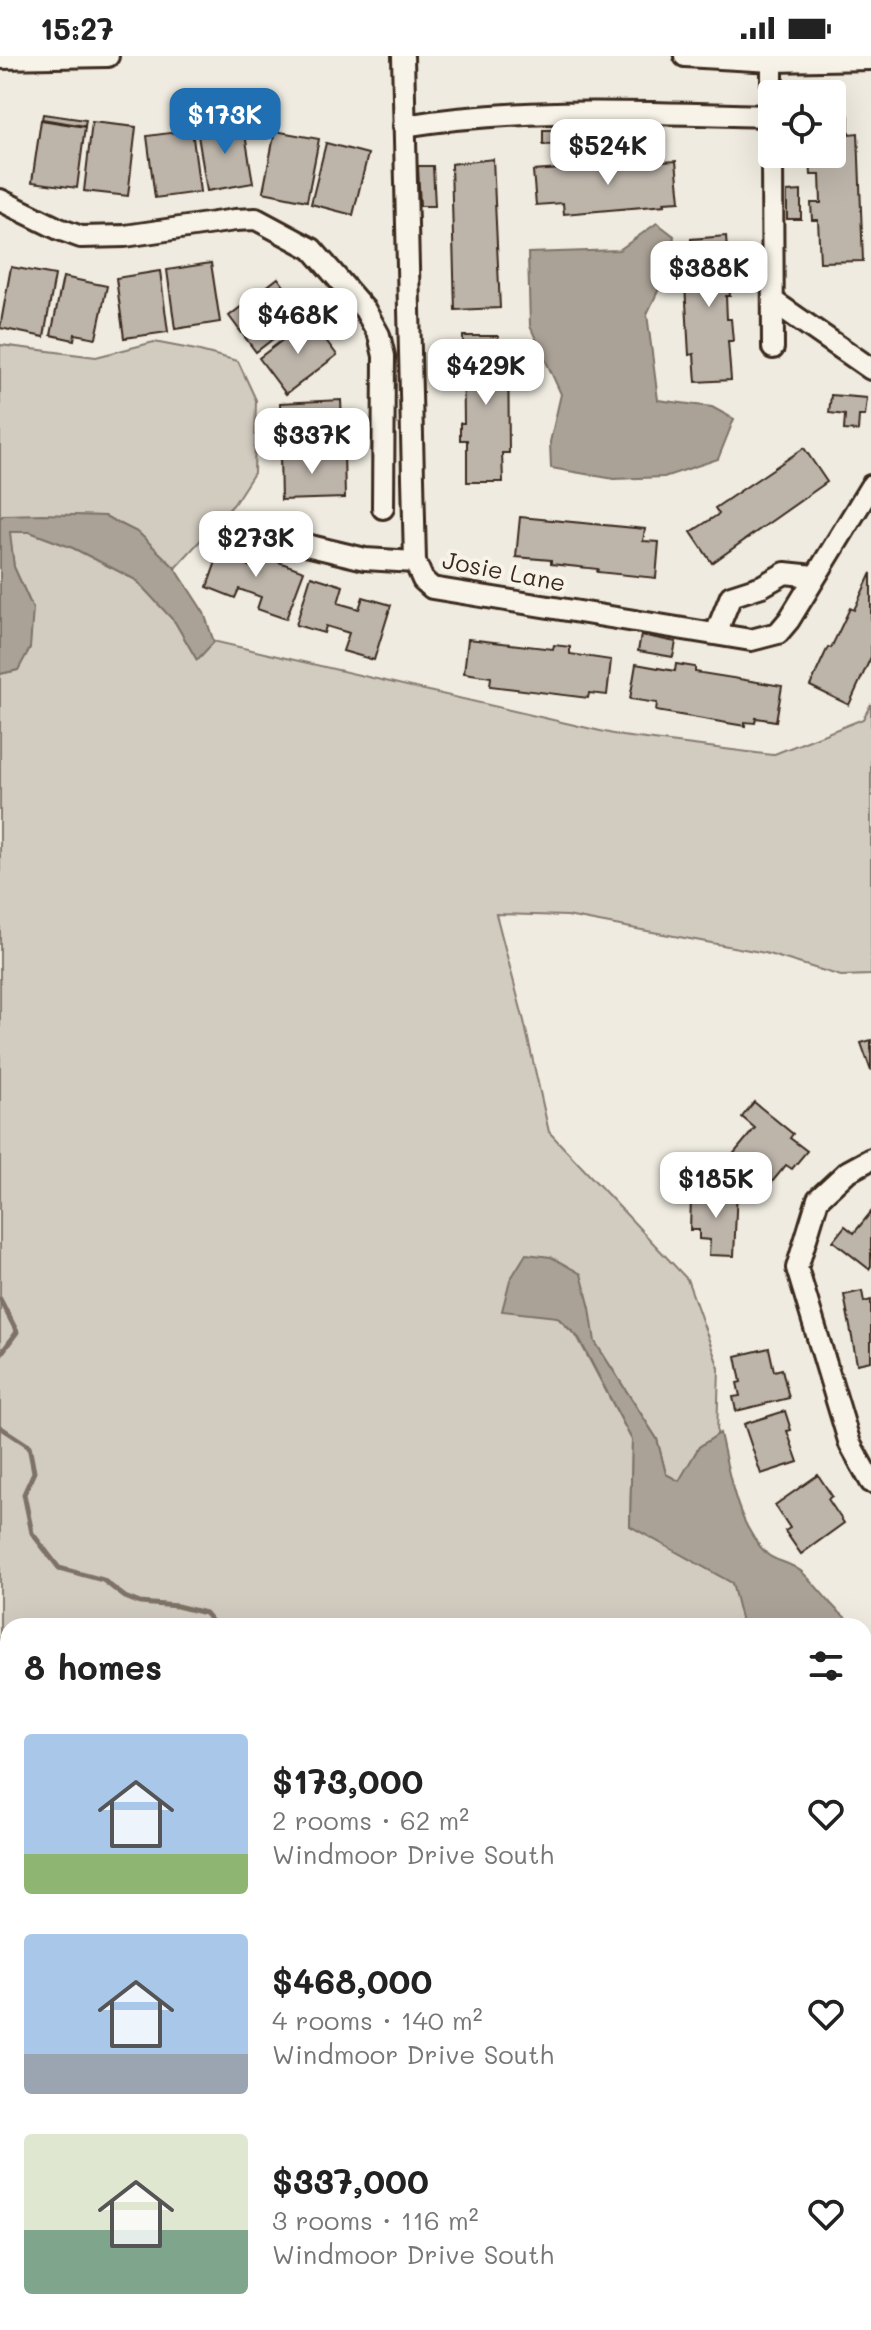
<!DOCTYPE html>
<meta charset="utf-8">
<style>
body{margin:0;font-family:Mali,sans-serif;background:#f2f2f2;color:#222;height:100vh;display:flex;flex-direction:column;font-size:30px;white-space:nowrap}
*{box-sizing:border-box;margin:0}
p{font-size:26px;color:#767676}
.icon{flex:none;width:44px;height:44px;fill:none;stroke:currentColor;stroke-width:2;stroke-linecap:round;stroke-linejoin:round}
.map{position:relative;flex:1;overflow:hidden}
.details{position:absolute;left:0px;top:1562px;width:872px;height:712px;display:flex;flex-direction:column;background:#fff;border-radius:24px 24px 0 0;box-shadow:0 8px 32px #0002}
.details>*{flex:none}
.fabs{position:absolute;left:758px;top:24px;display:grid;gap:16px}
.fabs a{display:grid;place-items:center;width:88px;height:88px;border-radius:8px;background:#fff;box-shadow:0 8px 32px #0002;font-size:40px}
.price{position:absolute;translate:-50% -68px;padding:0 18px;border-radius:16px;background:#fff;color:#222;font-size:26px;line-height:52px;filter:drop-shadow(0 2px 4px #0008)}
.price::after{content:'';position:absolute;left:50%;top:48px;width:24px;height:18px;margin-left:-12px;background:inherit;clip-path:polygon(0 0,100% 0,50% 100%)}
.price.active{background:#1f6fb2;color:#fff}
ul{padding:0;list-style:none}
li{display:flex;align-items:center;gap:24px;height:200px;padding:0 24px}
li span{display:grid;place-items:center;flex:none;width:224px;height:160px;border-radius:8px;color:#555}
li>.icon{margin-inline-start:auto}
span .icon{width:96px;height:96px;fill:#fffc;stroke-width:1}
li b{font-size:34px}
h2{display:flex;justify-content:space-between;align-items:center;height:96px;padding:0 24px;font-size:34px}
.status{display:flex;justify-content:space-between;align-items:center;height:56px;padding:0 40px;background:#fff;direction:ltr}
.status svg{height:22px;fill:currentColor}
.map>svg:first-child{display:block}
.green{fill:#d1cbc0;stroke:#867a6f;stroke-width:2}
.water{fill:#aaa296;stroke:#7e7266;stroke-width:2}
.lines{fill:none;stroke-linecap:round;stroke-linejoin:round}
.stream{stroke:#7e7266;stroke-width:5}
.building{fill:#bdb5aa;stroke:#3b2a1e;stroke-width:2}
.minor-casing{stroke:#3b2a1e;stroke-width:26}
.minor{stroke:#f7f3e8;stroke-width:20}
.labels{text-anchor:middle;stroke-width:8;stroke-linejoin:round;paint-order:stroke}
.street-label{font-size:24px;fill:#3b2a1e;stroke:#f7f3e8}
</style>
<div class="status"><b>15:27</b><svg viewBox="0 0 49 12"><path d="M0 12V9h3v3zM5 12V6h3v6zM10 12V3h3v9zM15 12V0h3v12zM26 1h20v11H26zM47 4h2v5h-2z"/></svg></div>
<div class="map">
<svg width="871" height="2274" viewBox="0 0 871 2274">
<rect width="100%" height="100%" fill="#efebe0"/>
<filter id="ink" filterUnits="userSpaceOnUse"><feTurbulence type="fractalNoise" baseFrequency=".0125" numOctaves="2"/><feDisplacementMap in="SourceGraphic" scale="16" xChannelSelector="R" yChannelSelector="G"/><feConvolveMatrix kernelMatrix="1 2 1 2 8 2 1 2 1" color-interpolation-filters="sRGB"/></filter>
<g filter="url(#ink)">
<g class="green">
<polygon points="154,286 196,294 238,305 256,344 254,417 234,448 175,512 139,477 105,460 5,459 0,462 0,289 96,301"/>
<polygon points="9,476 30,476 73,492 136,524 175,566 197,604 213,585 622,680 772,699 863,663 871,648 871,919 841,920 765,897 567,860 496,858 524,965 549,1076 687,1223 719,1312 717,1379 699,1391 679,1426 666,1418 657,1383 595,1286 557,1261 578,1282 632,1384 630,1470 733,1527 743,1570 8,1570 8,1893 0,1892 0,618 18,614 33,553 14,511"/>
<polygon points="864,1660 871,1663 871,1823 864,1823"/>
<polygon points="864,2168 871,2171 871,2230 864,2226"/>
<polygon points="0,2198 8,2198 8,2266 16,2266 19,2274 0,2274"/>
<polygon points="99,2266 247,2266 265,2272 345,2274 110,2274"/>
<polygon points="419,2266 831,2266 834,2274 415,2274"/>
</g>
<g class="water">
<polygon points="657,167 674,180 670,210 647,258 658,344 712,351 734,363 718,403 664,421 614,423 551,412 550,386 561,338 530,270 528,197 619,194"/>
<polygon points="42,458 105,460 139,477 175,512 204,557 214,586 197,604 175,566 136,524 73,492 30,476 10,476 14,511 33,553 30,592 18,614 0,618 0,462 4,459"/>
<path d="M 526,1198 L 551,1201 L 581,1218 L 590,1252 L 595,1286 L 657,1383 L 666,1418 L 679,1425 L 699,1391 L 720,1377 C 729,1417 736,1468 767,1498 C 777,1507 791,1505 804,1518 C 824,1537 833,1555 857,1570 L 743,1570 L 732,1527 L 630,1470 L 632,1384 L 579,1282 L 557,1261 L 502,1255 L 510,1224 Z"/>
<polygon points="864,1574 871,1578 871,1663 864,1660"/>
<polygon points="864,2226 871,2230 871,2274 834,2274 831,2266 864,2266"/>
<polygon points="16,2266 99,2266 110,2274 19,2274"/>
<polygon points="247,2266 418,2266 415,2274 265,2272"/>
</g>
<g class="lines">
<g class="stream">
<polyline points="0,1243 17,1276 0,1299"/>
<polyline points="0,1371 29,1390 34,1416 24,1438 32,1477 59,1512 103,1524 125,1541 140,1547 177,1550 205,1557 216,1570"/>
<polyline points="864,1794 871,1794"/>
</g>
</g>
<g class="building">
<polygon points="43,58 86,64 85,70 42,63"/>
<polygon points="849,60 849,78 858,77 863,205 820,206 818,164 812,164 811,147 821,147 820,119 811,119 810,103 817,102 817,98 832,98 832,61"/>
<polygon points="41,64 85,71 77,132 32,126"/>
<polygon points="92,66 136,71 128,140 84,135"/>
<polygon points="243,66 253,127 207,135 197,73"/>
<polygon points="192,74 200,136 155,142 147,80"/>
<polygon points="543,74 567,74 567,88 543,89"/>
<polygon points="275,75 319,83 307,145 263,136"/>
<polygon points="326,87 368,98 353,159 311,148"/>
<polygon points="493,103 500,252 455,254 451,108"/>
<polygon points="676,105 680,145 664,146 665,149 564,158 563,147 536,149 533,115"/>
<polygon points="418,110 433,110 435,150 420,150"/>
<polygon points="801,135 801,163 787,163 787,136"/>
<polygon points="726,180 730,240 726,240 727,263 731,263 733,285 728,285 731,324 696,326 694,298 689,299 684,211 693,210 691,183"/>
<polygon points="211,207 220,266 175,273 167,214"/>
<polygon points="11,211 55,219 44,281 0,272"/>
<polygon points="160,215 168,276 124,282 116,222"/>
<polygon points="63,221 107,230 96,282 75,278 74,284 51,279"/>
<polygon points="278,222 305,258 256,296 229,260"/>
<polygon points="310,263 337,299 286,338 259,302"/>
<polygon points="463,280 498,280 498,285 508,285 509,397 502,397 503,426 467,426 467,384 460,384 460,367 464,367"/>
<polygon points="831,339 867,342 865,360 859,360 858,375 844,374 845,359 829,357"/>
<polygon points="341,344 343,390 281,392 280,347"/>
<polygon points="804,392 827,426 712,507 691,476 719,458 715,452"/>
<polygon points="344,396 345,442 281,444 280,398"/>
<polygon points="520,461 645,473 643,485 659,486 656,522 597,516 598,513 551,508 551,504 516,501"/>
<polygon points="224,483 254,494 248,510 260,514 265,501 304,515 286,563 257,553 261,541 239,533 235,542 207,531"/>
<polygon points="871,517 871,601 849,649 810,630 828,591 831,592 850,552 854,554"/>
<polygon points="311,520 343,530 338,547 359,553 363,541 391,549 374,604 343,595 349,577 326,570 324,577 296,569"/>
<polygon points="641,579 676,586 673,601 638,595"/>
<polygon points="468,583 553,593 554,589 570,591 570,598 611,604 607,639 589,637 588,642 490,630 491,621 464,617"/>
<polygon points="636,608 675,615 676,608 695,611 695,616 782,630 776,665 756,662 755,667 745,666 745,670 656,655 657,647 630,643"/>
<polygon points="871,984 871,1015 861,987"/>
<polygon points="754,1046 793,1078 790,1082 807,1095 792,1113 786,1109 767,1132 730,1102 755,1072 742,1061"/>
<polygon points="710,1132 737,1133 734,1200 709,1199 710,1184 699,1183 699,1174 690,1174 691,1142 710,1143"/>
<polygon points="871,1156 871,1210 869,1213 833,1185 845,1170 854,1177"/>
<polygon points="862,1235 864,1246 871,1244 871,1305 857,1308 844,1239"/>
<polygon points="769,1292 774,1315 782,1313 789,1342 736,1355 733,1341 740,1340 737,1327 741,1326 736,1300"/>
<polygon points="785,1355 791,1374 787,1375 798,1406 761,1418 744,1368"/>
<polygon points="818,1419 832,1440 828,1443 844,1467 801,1498 785,1475 790,1472 775,1449"/>
<polygon points="864,1903 871,1904 871,1928 864,1927"/>
<polygon points="0,1959 8,1963 8,2007 0,2003"/>
<polygon points="0,2120 8,2124 8,2165 3,2164 0,2176"/>
</g>
<g class="lines">
<g class="minor-casing">
<g id="minor">
<polyline points="403,0 415,506 423,524 432,532 751,584 778,577 789,564 871,430"/>
<polyline points="685,0 772,5 871,3"/>
<polyline points="0,2 108,0"/>
<polyline points="772,5 772,38"/>
<path d="M 404,70 C 525,50 650,57 772,60"/>
<polyline points="772,98 773,292"/>
<polyline points="0,144 59,173 81,181 125,180 235,164 256,163 312,193 365,254 379,279 384,300 383,452"/>
<polyline points="773,245 871,313"/>
<polyline points="239,473 365,503 415,506"/>
<polyline points="716,577 731,540 762,530 785,517 814,520"/>
<polyline points="871,1103 847,1116 818,1143 797,1212 850,1388 871,1426"/>
<polyline points="864,2010 871,2011"/>
<polyline points="0,2071 8,2072"/>
</g>
</g>
<use href="#minor" class="minor"/>
</g>
</g>
<g class="labels">
<g class="street-label">
<text transform="translate(504 516) rotate(11)" y="8">Josie Lane</text>
</g>
</g>
</svg>
<div class="fabs">
<a><svg class="icon" aria-label="locate" viewBox="0 0 24 24"><circle cx="12" cy="12" r="6"/><path d="M12 2v4M12 18v4M2 12h4M18 12h4"/></svg></a>
</div>
<b class="price active" style="left:225px;top:100px">$173K</b>
<b class="price" style="left:608px;top:131px">$524K</b>
<b class="price" style="left:709px;top:253px">$388K</b>
<b class="price" style="left:298px;top:300px">$468K</b>
<b class="price" style="left:486px;top:351px">$429K</b>
<b class="price" style="left:312px;top:420px">$337K</b>
<b class="price" style="left:256px;top:523px">$273K</b>
<b class="price" style="left:716px;top:1164px">$185K</b>
<section class="details">
<h2>8 homes<svg class="icon" aria-label="filters" viewBox="0 0 24 24"><path d="M4 7h16M4 17h16"/><circle cx="9" cy="7" r="2"/><circle cx="15" cy="17" r="2"/></svg></h2>
<ul>
<li><span style="background:linear-gradient(#a9c7e8 75%,#8fb573 0)"><svg class="icon" aria-label="home" viewBox="0 0 24 24"><path d="M3 11l9-7 9 7M6 9v11h12V9"/></svg></span><div><b>$173,000</b><p>2 rooms · 62 m²</p><p>Windmoor Drive South</p></div><svg class="icon" aria-label="heart" viewBox="0 0 24 24"><path d="M12 20l-8-8c-3-5 5-10 8-4 3-6 11-1 8 4z"/></svg></li>
<li><span style="background:linear-gradient(#a9c7e8 75%,#9aa5b1 0)"><svg class="icon" aria-label="home" viewBox="0 0 24 24"><path d="M3 11l9-7 9 7M6 9v11h12V9"/></svg></span><div><b>$468,000</b><p>4 rooms · 140 m²</p><p>Windmoor Drive South</p></div><svg class="icon" aria-label="heart" viewBox="0 0 24 24"><path d="M12 20l-8-8c-3-5 5-10 8-4 3-6 11-1 8 4z"/></svg></li>
<li><span style="background:linear-gradient(#dfe7d0 60%,#7fa58c 0)"><svg class="icon" aria-label="home" viewBox="0 0 24 24"><path d="M3 11l9-7 9 7M6 9v11h12V9"/></svg></span><div><b>$337,000</b><p>3 rooms · 116 m²</p><p>Windmoor Drive South</p></div><svg class="icon" aria-label="heart" viewBox="0 0 24 24"><path d="M12 20l-8-8c-3-5 5-10 8-4 3-6 11-1 8 4z"/></svg></li>
</ul>
</section>
</div>
